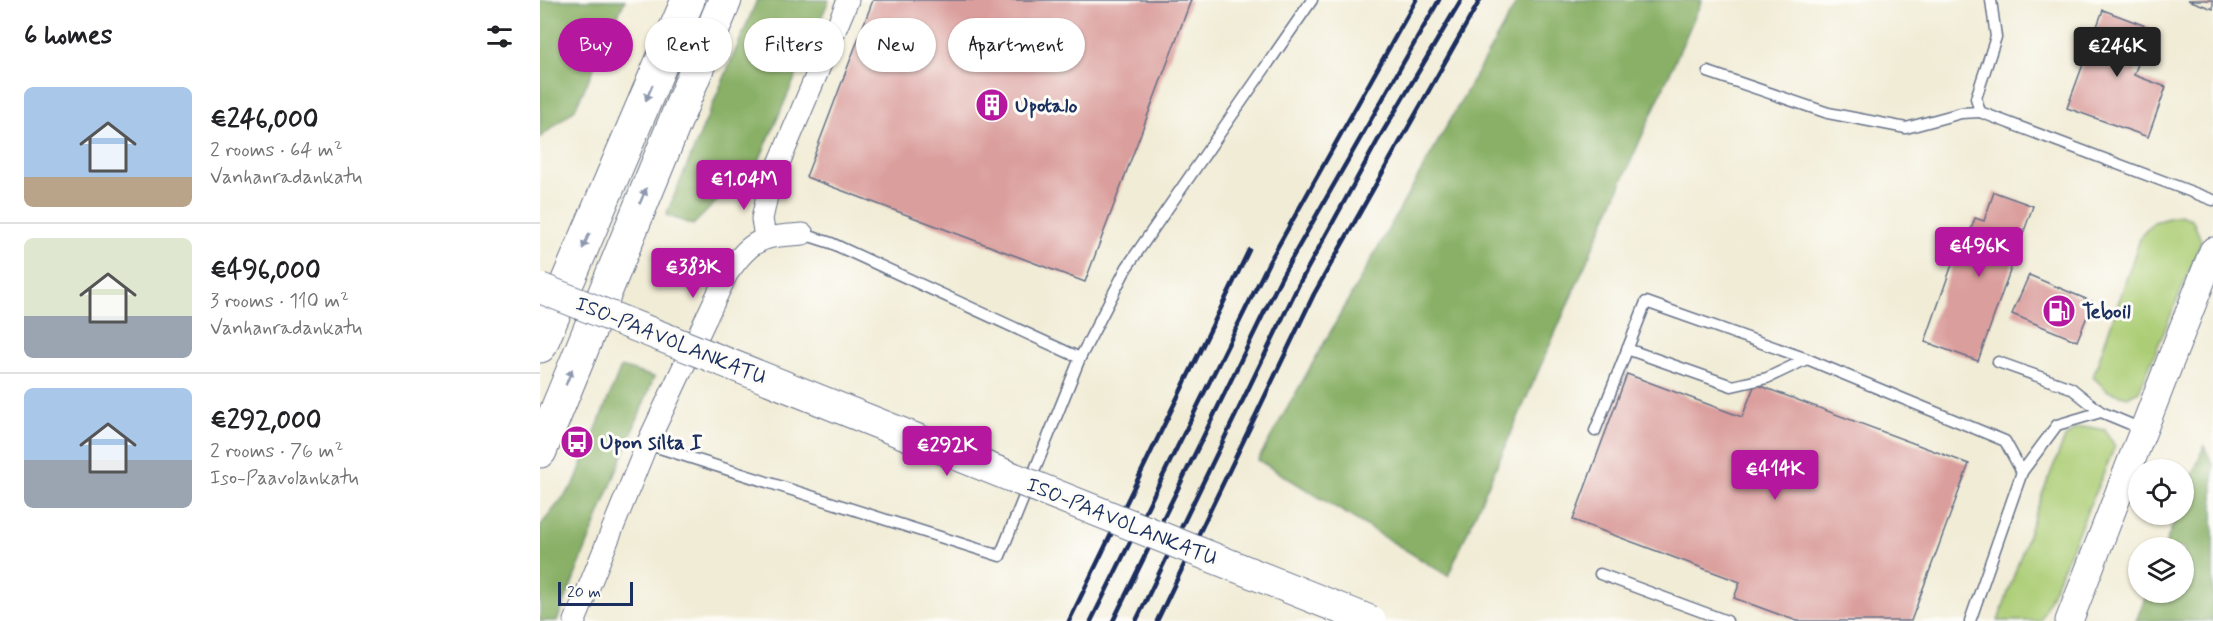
<!DOCTYPE html>
<meta charset="utf-8">
<style>
body{margin:0;font-family:Mynerve,sans-serif;background:#f2f2f2;color:#202124;height:100vh;display:flex;flex-direction:column;font-size:22px;white-space:nowrap}
*{box-sizing:border-box;margin:0}
p{font-size:20px;color:#757577}
.icon{flex:none;width:33px;height:33px;fill:none;stroke:currentColor;stroke-width:2;stroke-linecap:round;stroke-linejoin:round}
.map{position:relative;flex:1;overflow:hidden}
.details{display:flex;flex-direction:column;background:#fff;width:540px}
.details>*{flex:none}
.guide{position:absolute;left:18px;top:18px;width:570px;height:54px;display:flex;gap:12px}
.tools{position:absolute;left:1588px;top:459px;display:grid;gap:12px}
.tools a{display:grid;place-items:center;width:66px;height:66px;border-radius:50%;background:#fff;box-shadow:0 2px 4px #0004;font-size:30px}
.scale{position:absolute;left:18px;bottom:15px;width:75px;box-sizing:border-box;padding-left:6px;border:3px solid #1b2f5e;border-top:0;font-size:16px;line-height:21px;white-space:nowrap;color:#1b2f5e;-webkit-text-stroke:4px #fdfcf7;paint-order:stroke}
.price{position:absolute;translate:-50% -51px;padding:0 14px;border-radius:6px;background:#b5179e;color:#fff;font-size:20px;line-height:39px;filter:drop-shadow(0 2px 3px #0008)}
.price::after{content:'';position:absolute;left:50%;top:36px;width:18px;height:14px;margin-left:-9px;background:inherit;clip-path:polygon(0 0,100% 0,50% 100%)}
.price.active{background:#222;color:#fff}
ul{padding:0;list-style:none}
li{display:flex;align-items:center;gap:18px;height:150px;padding:0 24px}
li+li{border-top:2px solid #e0e0e0}
li span{display:grid;place-items:center;flex:none;width:168px;height:120px;border-radius:9px;color:#555}
li>.icon{margin-inline-start:auto}
span .icon{width:72px;height:72px;fill:#fffc;stroke-width:1}
li b{font-size:26px}
h2{display:flex;justify-content:space-between;align-items:center;height:72px;padding:0 24px;font-size:26px}
.chip{padding:0 21px;border-radius:27px;background:#fff;box-shadow:0 2px 4px #0004;font-size:21px;line-height:54px}
.chip.active{background:#b5179e;color:#fff}
main{display:flex;flex:1;min-height:0}
.map>svg:first-child{display:block}
.green{fill:#accd75;stroke:#647e6a;stroke-width:1.5}
.forest{fill:#89b066;stroke:#527062;stroke-width:1.5}
.building{fill:#da9e9c}
.lines{fill:none;stroke-linecap:round;stroke-linejoin:round}
.service-casing{stroke:#667188;stroke-width:13}
.minor-casing{stroke:#667188;stroke-width:23}
.tertiary-casing{stroke:#667188;stroke-width:29}
.primary-casing{stroke:#667188;stroke-width:35}
.service{stroke:#fff;stroke-width:10}
.minor{stroke:#fff;stroke-width:21}
.tertiary{stroke:#fff;stroke-width:27}
.primary{stroke:#fff;stroke-width:33}
.rail{stroke:#1b2f5e;stroke-width:4.5}
.secondary-bridge-casing{stroke:#667188;stroke-width:32;stroke-linecap:butt}
.secondary-bridge{stroke:#fff;stroke-width:30}
.oneway{fill:#8d97ae}
.labels{text-anchor:middle;stroke-width:6;stroke-linejoin:round;paint-order:stroke}
.poi-label{font-size:21px;font-weight:bold;fill:#1b2f5e;stroke:#fdfcf7;text-anchor:start}
.street-label{font-size:21px;fill:#1b2f5e;stroke:#fdfcf7}
</style>
<main>
<section class="details">
<h2>6 homes<svg class="icon" aria-label="filters" viewBox="0 0 24 24"><path d="M4 7h16M4 17h16"/><circle cx="9" cy="7" r="2"/><circle cx="15" cy="17" r="2"/></svg></h2>
<ul>
<li><span style="background:linear-gradient(#a9c7e8 75%,#b9a48a 0)"><svg class="icon" aria-label="home" viewBox="0 0 24 24"><path d="M3 11l9-7 9 7M6 9v11h12V9"/></svg></span><div><b>€246,000</b><p>2 rooms · 64 m²</p><p>Vanhanradankatu</p></div></li>
<li><span style="background:linear-gradient(#dfe7d0 65%,#9aa5b1 0)"><svg class="icon" aria-label="home" viewBox="0 0 24 24"><path d="M3 11l9-7 9 7M6 9v11h12V9"/></svg></span><div><b>€496,000</b><p>3 rooms · 110 m²</p><p>Vanhanradankatu</p></div></li>
<li><span style="background:linear-gradient(#a9c7e8 60%,#9aa5b1 0)"><svg class="icon" aria-label="home" viewBox="0 0 24 24"><path d="M3 11l9-7 9 7M6 9v11h12V9"/></svg></span><div><b>€292,000</b><p>2 rooms · 76 m²</p><p>Iso-Paavolankatu</p></div></li>
</ul>
</section>
<div class="map">
<svg width="1673" height="621" viewBox="0 0 1673 621">
<rect width="100%" height="100%" fill="#fdfcf7"/>
<filter id="ink" filterUnits="userSpaceOnUse"><feTurbulence type="fractalNoise" baseFrequency=".0167" numOctaves="2"/><feDisplacementMap in="SourceGraphic" scale="12" xChannelSelector="R" yChannelSelector="G"/><feConvolveMatrix kernelMatrix="1 2 1 2 8 2 1 2 1" color-interpolation-filters="sRGB"/></filter>
<filter id="wash" filterUnits="userSpaceOnUse"><feTurbulence type="fractalNoise" baseFrequency=".008" numOctaves="4" result="noise"/><feDisplacementMap in="SourceGraphic" scale="24" xChannelSelector="R" yChannelSelector="G"/><feGaussianBlur stdDeviation="1.35" result="paint"/><feColorMatrix in="noise" values="0 0 0 0 0 0 0 0 0 0 0 0 0 0 0 0 0 1.4 0 .05"/><feComposite in="paint" operator="in"/></filter>
<g filter="url(#wash)">
<rect width="100%" height="100%" fill="#f1ecd6"/>
<g class="green">
<polygon points="1640,215 1652,219 1661,240 1657,253 1599,391 1587,397 1568,391 1553,377 1601,236 1614,222"/>
<polygon points="1549,427 1565,430 1575,446 1500,621 1458,621 1503,492 1525,438 1535,429"/>
</g>
<g class="forest">
<polygon points="0,0 85,0 35,109 0,138"/>
<polygon points="217,0 289,0 214,172 203,175 153,225 126,215"/>
<polygon points="978,0 1162,0 908,576 718,460"/>
<polygon points="81,367 114,377 17,621 0,621 0,526 34,484"/>
<polygon points="1664,446 1673,465 1673,621 1596,621 1607,593 1644,592 1644,548 1624,547 1637,515 1644,514 1644,497"/>
</g>
<g id="blocks">
<g class="building">
<polygon points="333,0 651,0 545,282 266,177"/>
<polygon points="1648,0 1673,0 1673,9"/>
<polygon points="1563,10 1611,28 1594,75 1626,87 1608,137 1527,108"/>
<polygon points="1454,192 1493,206 1438,361 1385,342 1422,236 1428,238 1435,218 1444,221"/>
<polygon points="1489,275 1553,302 1537,341 1472,314"/>
<polygon points="1087,374 1202,417 1215,384 1429,464 1371,621 1257,621 1194,598 1200,582 1033,520"/>
</g>
</g>
</g>
<g filter="url(#ink)">
<use href="#blocks" fill-opacity="0" stroke="#667188" stroke-width="1.5"/>
<g class="lines">
<g class="service-casing">
<g id="service">
<polyline points="1451,0 1456,37 1436,98 1440,112 1673,200"/>
<polyline points="1168,72 1288,113 1366,128 1421,113 1440,112"/>
<polyline points="263,234 291,243 540,358"/>
<polyline points="1087,349 1192,386 1227,378 1267,359"/>
<polyline points="1458,362 1531,388 1561,412"/>
<polyline points="1055,431 1106,302 1267,359 1465,441 1482,472"/>
<polyline points="107,444 460,556 540,358 587,267 772,0"/>
<polyline points="1060,574 1187,621"/>
<polyline points="1430,621 1482,472 1517,425 1561,412 1602,429"/>
</g>
</g>
<g class="minor-casing">
<g id="minor">
<polyline points="225,237 222,219 229,187 308,0"/>
<path d="M 35,621 L 107,444 L 187,274 C 213,238 220,237 263,234"/>
</g>
</g>
<g class="tertiary-casing">
<polyline id="tertiary" points="1529,621 1673,251"/>
</g>
<g class="primary-casing">
<g id="primary">
<polyline points="0,346 148,0"/>
<polyline points="0,451 185,0"/>
</g>
</g>
<use href="#service" class="service"/>
<use href="#minor" class="minor"/>
<use href="#tertiary" class="tertiary"/>
<use href="#primary" class="primary"/>
<g class="rail">
<polyline points="529,621 709,250"/>
<polyline points="551,621 728,264 876,0"/>
<polyline points="573,621 743,274 899,0"/>
<polyline points="596,621 759,284 838,140 921,0"/>
<polyline points="617,621 774,294 940,0"/>
</g>
<g class="secondary-bridge-casing">
<polyline id="secondary-bridge" points="0,288 831,621"/>
</g>
<use href="#secondary-bridge" class="secondary-bridge"/>
</g>
<defs><path id="oneway-solid" d="M-6-.8H1V-3.2L6.5 0L1 3.2V.8H-6Z" transform="scale(1.5)"/></defs>
<g class="oneway">
<use href="#oneway-solid" transform="translate(109 93) rotate(113)"/>
<use href="#oneway-solid" transform="translate(103 196) rotate(-67)"/>
<use href="#oneway-solid" transform="translate(46 241) rotate(114)"/>
<use href="#oneway-solid" transform="translate(29 377) rotate(-68)"/>
</g>
</g>
<defs>
<g id="building-disc" transform="scale(1.725)"><circle r="9.5" fill="#b5179e" stroke="#fdfcf7"/><path d="M-4-6H4V6H1V3H-1V6H-4ZM-2.5-4.3h1.7v1.8h-1.7ZM.8-4.3h1.7v1.8H.8ZM-2.5-1h1.7V.8h-1.7ZM.8-1h1.7V.8H.8Z" fill="#fff"/></g>
<g id="fuel-disc" transform="scale(1.725)"><circle r="9.5" fill="#b5179e" stroke="#fdfcf7"/><path d="M-5.5-6h7V0h2V4h1.3V-2.5L3-4.5l.8-.8L6-3V5H2.5V1h-1V6h-7ZM-4.2-4.7v3.2H.2V-4.7Z" fill="#fff"/></g>
<g id="bus-disc" transform="scale(1.725)"><circle r="9.5" fill="#b5179e" stroke="#fdfcf7"/><path d="M-5-6H5V4H4V6H2V4H-2V6H-4V4H-5ZM-3.5-4V0h7V-4ZM-3.5 1.2v1.5H-2V1.2ZM2 1.2v1.5H3.5V1.2Z" fill="#fff"/></g>
</defs>
<g fill-rule="evenodd">
<use href="#building-disc" x="452" y="105"/>
<use href="#fuel-disc" x="1519" y="311"/>
<use href="#bus-disc" x="37" y="442"/>
</g>
<g class="labels">
<g class="poi-label">
<text x="475" y="112">Upotalo</text>
<text x="1542" y="318">Teboil</text>
<text x="60" y="449">Upon silta I</text>
</g>
<g class="street-label">
<text transform="translate(131 340) rotate(22)" y="7">ISO-PAAVOLANKATU</text>
<text transform="translate(582 521) rotate(22)" y="7">ISO-PAAVOLANKATU</text>
</g>
</g>
</svg>
<div class="tools">
<a><svg class="icon" aria-label="locate" viewBox="0 0 24 24"><circle cx="12" cy="12" r="6"/><path d="M12 2v4M12 18v4M2 12h4M18 12h4"/></svg></a>
<a><svg class="icon" aria-label="layers" viewBox="0 0 24 24"><path d="M12 4l9 5-9 5-9-5zM3 14l9 5 9-5"/></svg></a>
</div>
<div class="scale">20 m</div>
<b class="price active" style="left:1577px;top:78px">€246K</b>
<b class="price" style="left:204px;top:211px">€1.04M</b>
<b class="price" style="left:1439px;top:278px">€496K</b>
<b class="price" style="left:153px;top:299px">€383K</b>
<b class="price" style="left:407px;top:477px">€292K</b>
<b class="price" style="left:1235px;top:501px">€414K</b>
<div class="guide">
<a class="chip active">Buy</a>
<a class="chip">Rent</a>
<a class="chip">Filters</a>
<a class="chip">New</a>
<a class="chip">Apartment</a>
</div>
</div>
</main>
